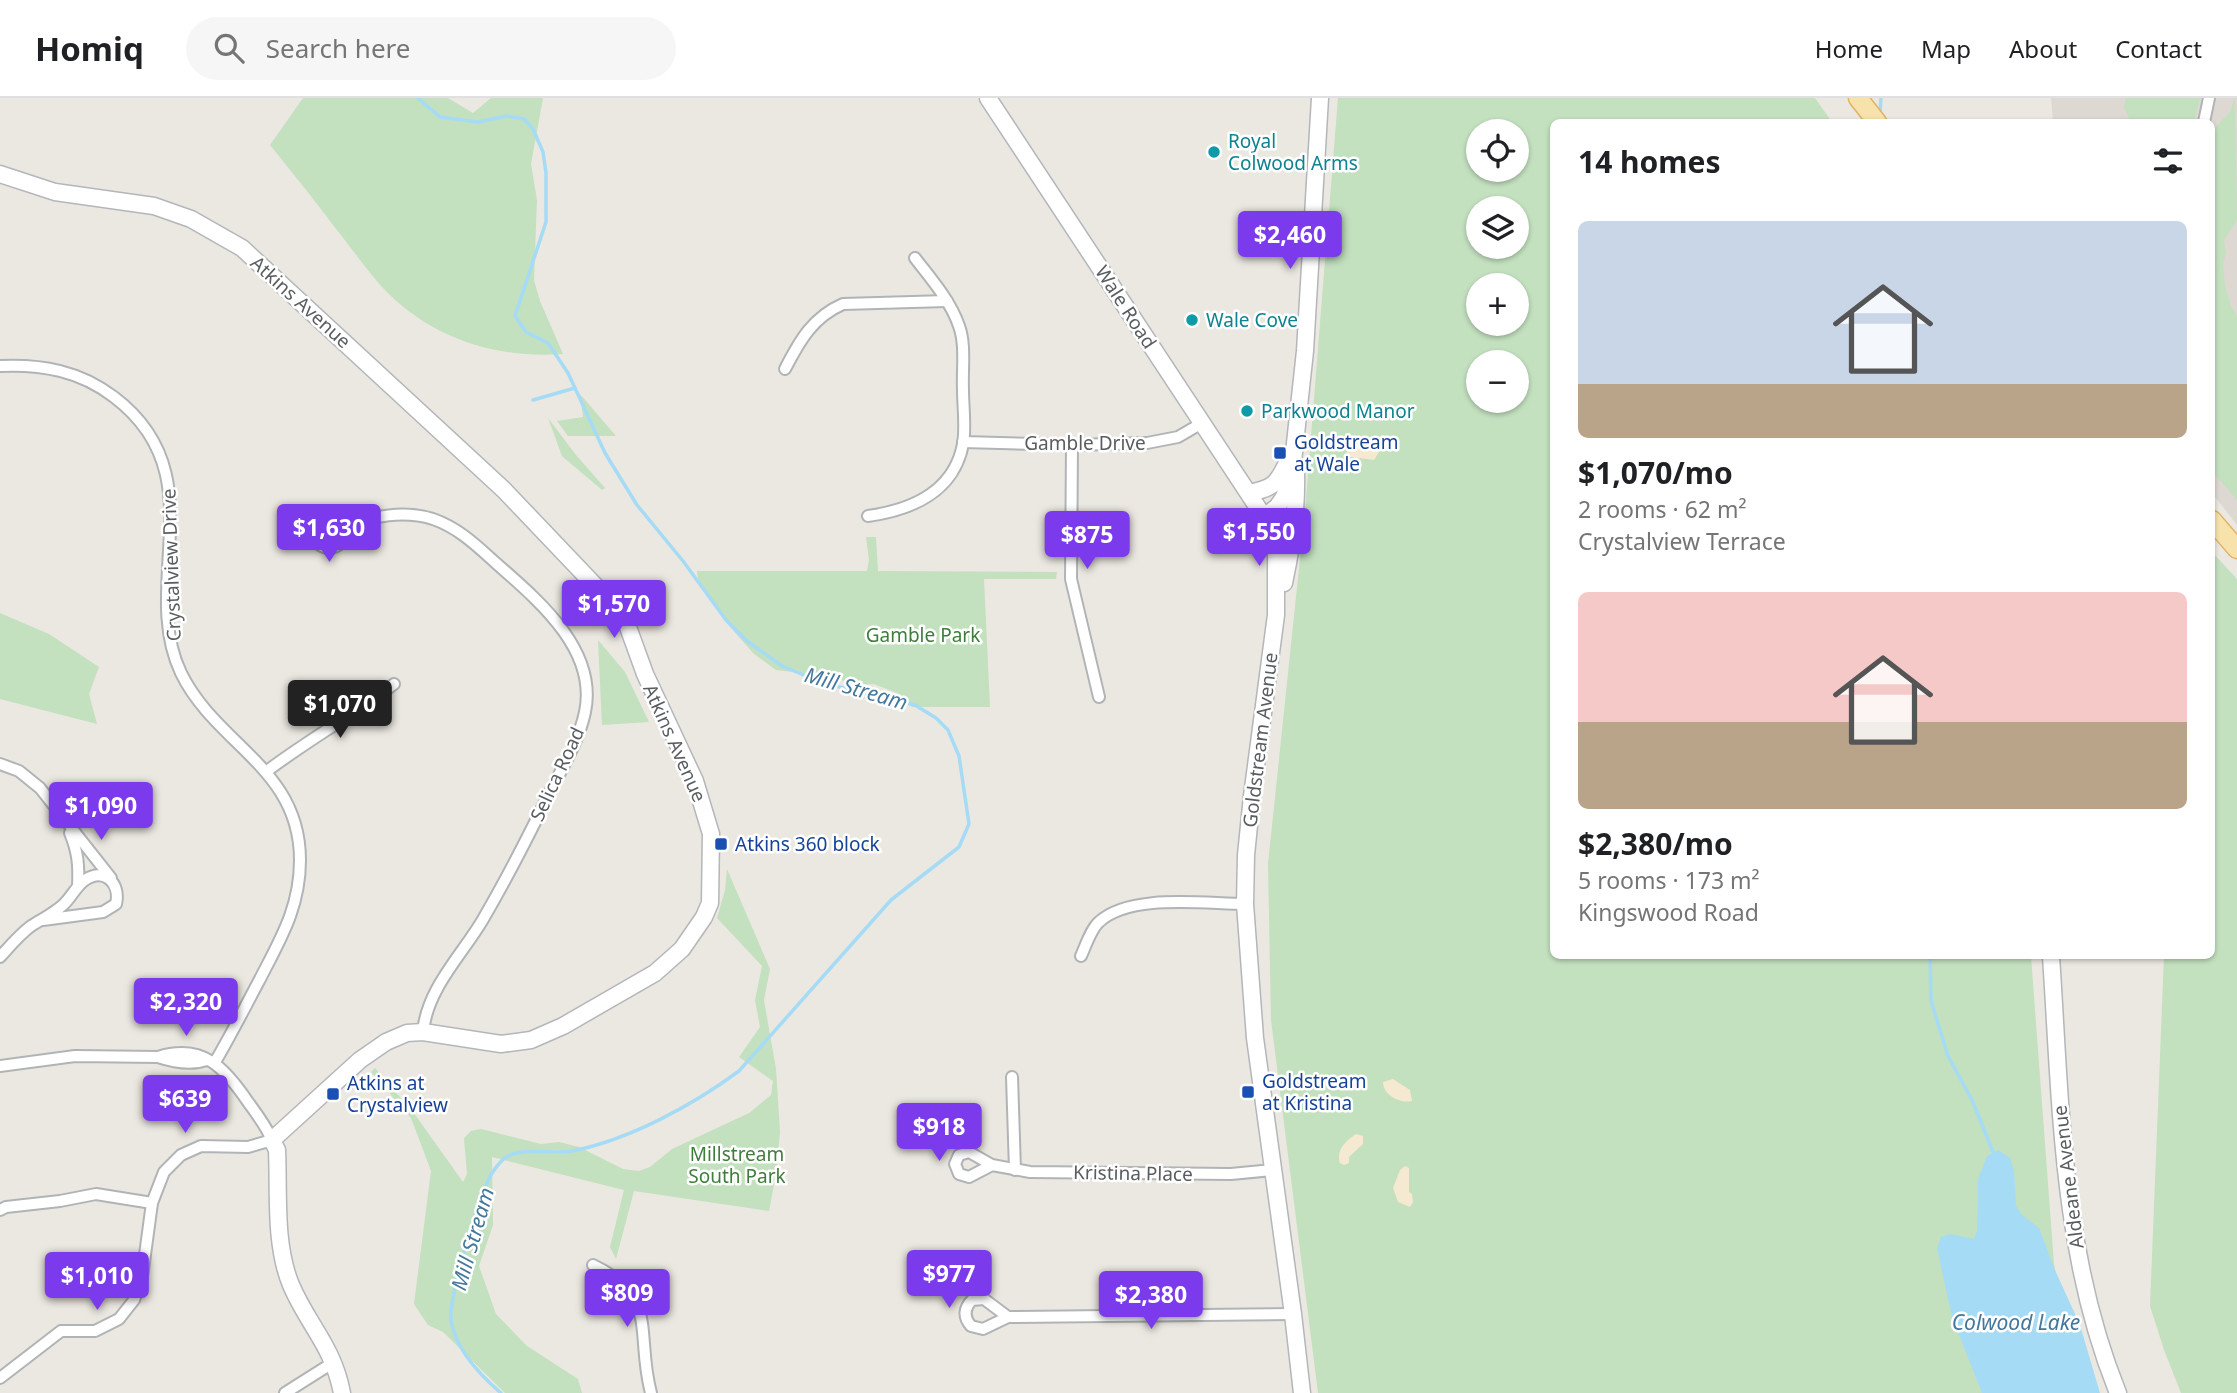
<!DOCTYPE html>
<meta charset="utf-8">
<style>
body{margin:0;font-family:"Noto Sans",sans-serif;background:#f6f6f6;color:#202124;height:100vh;display:flex;flex-direction:column;font-size:26px;white-space:nowrap}
*{box-sizing:border-box;margin:0}
p{font-size:23px;color:#757577}
.icon{flex:none;width:38px;height:38px;fill:none;stroke:currentColor;stroke-width:2;stroke-linecap:round;stroke-linejoin:round}
.map{position:relative;flex:1;overflow:hidden}
.details{position:absolute;left:1550px;top:21px;width:665px;height:840px;display:flex;flex-direction:column;background:#fff;border-radius:10px;box-shadow:0 2px 5px #0004}
.details>*{flex:none}
.controls{position:absolute;left:1466px;top:21px;display:grid;gap:14px}
.controls a{display:grid;place-items:center;width:63px;height:63px;border-radius:50%;background:#fff;box-shadow:0 2px 5px #0004;font-size:35px}
.price{position:absolute;translate:-50% -60px;padding:0 16px;border-radius:7px;background:#7c3aed;color:#fff;font-size:23px;line-height:46px;filter:drop-shadow(0 2px 4px #0008)}
.price::after{content:'';position:absolute;left:50%;top:42px;width:21px;height:16px;margin-left:-10px;background:inherit;clip-path:polygon(0 0,100% 0,50% 100%)}
.price.current{background:#222;color:#fff}
ul{padding:0;list-style:none}
li{display:grid;align-content:center;gap:14px;height:371px;padding:0 28px}
li span{display:grid;place-items:center;height:217px;border-radius:10px;color:#555}
li>.icon{margin-inline-start:auto}
span .icon{width:126px;height:126px;fill:#fffc;stroke-width:1}
li b{font-size:30px}
h2{display:flex;justify-content:space-between;align-items:center;height:84px;padding:0 28px;font-size:30px}
header{display:flex;align-items:center;gap:42px;box-sizing:border-box;height:98px;padding:0 35px;background:#fff;border-bottom:2px solid #e0e0e0}
header strong{font-size:33px}
nav{display:flex;gap:38px;margin-inline-start:auto;font-size:24px}
.search{width:490px;height:63px;background:#f6f6f6;display:flex;align-items:center;gap:18px;box-sizing:border-box;padding:0 24px;border-radius:38px;color:#757577;font-size:26px}
.map>svg:first-child{display:block}
.education{fill:#ddd9d2}
.green{fill:#c3e0bf;fill-rule:evenodd}
.sand{fill:#f5e9d1}
.water{fill:#a6dbf6}
.lines{fill:none;stroke-linecap:round;stroke-linejoin:round}
.stream{stroke:#a6dbf6;stroke-width:3.5}
.street-casing{stroke:#b1b4b7;stroke-width:14}
.secondary-casing{stroke:#b3b6ba;stroke-width:19}
.primary-casing{stroke:#e2b163;stroke-width:21}
.street{stroke:#fff;stroke-width:10}
.secondary{stroke:#fff;stroke-width:16}
.primary{stroke:#f6e2aa;stroke-width:18}
.culture-dot{fill:#0f9aa8;stroke:#fff;stroke-width:2.5}
.transit-dot{fill:#1a4fb4;stroke:#fff;stroke-width:2.5}
.labels{text-anchor:middle;stroke-width:5;stroke-linejoin:round;paint-order:stroke}
.culture-label{font-size:19px;fill:#0d838f;stroke:#fff;text-anchor:start}
.street-label{font-size:19px;fill:#595d60;stroke:#fff}
.transit-label{font-size:19px;fill:#164399;stroke:#fff;text-anchor:start}
.park-label{font-size:19px;fill:#3f7d3c;stroke:#fff}
.water-label{font-size:21px;font-style:italic;fill:#43789c;stroke:#fff}
</style>
<header>
<strong>Homiq</strong>
<div class="search"><svg class="icon" aria-label="search" viewBox="0 0 24 24"><circle cx="10" cy="10" r="6"/><path d="M15 15l6 6"/></svg>Search here</div>
<nav><a>Home</a><a>Map</a><a>About</a><a>Contact</a></nav>
</header>
<div class="map">
<svg width="2237" height="1295" viewBox="0 0 2237 1295">
<rect width="100%" height="100%" fill="#ebe8e1"/>
<polygon class="education" points="2051,0 2237,0 2237,427 2212,395 2212,24 2053,24"/>
<g class="green">
<path d="M 303,0 L 448,0 L 473,15 L 491,0 L 543,0 L 531,66 L 537,102 L 534,182 L 540,203 L 563,256 C 496,261 430,240 383,190 C 365,170 350,148 333,127 C 313,100 291,73 270,47 Z"/>
<path d="M 1338,0 L 1815,0 L 1832,24 L 1554,24 L 1554,858 L 2031,858 L 2054,1166 L 2060,1197 L 2089,1295 L 1318,1295 L 1271,922 L 1268,766 L 1305,413 ZM 1479,33 L 1517,33 L 1517,72 L 1479,72 ZM 1479,110 L 1517,110 L 1517,149 L 1479,149 ZM 1479,187 L 1517,187 L 1517,226 L 1479,226 ZM 1479,264 L 1517,264 L 1517,303 L 1479,303 Z"/>
<polygon points="2126,0 2200,0 2194,24 2131,24 2124,9"/>
<polygon points="2235,0 2237,122 2224,142 2226,154 2223,166 2225,188 2231,208 2237,218 2237,402 2212,373 2212,33 2230,14"/>
<polygon points="580,296 616,338 568,338 557,323 583,319"/>
<polygon points="548,320 576,357 605,390 602,392 562,358"/>
<polygon points="866,439 876,439 878,473 1057,474 1056,481 984,481 990,609 912,609 897,595 874,586 859,587 827,578 776,572 754,556 724,522 698,481 697,473 867,473 869,462"/>
<polygon points="2212,454 2237,481 2237,1295 2181,1295 2164,1252 2150,1208 2164,858 2212,858"/>
<polygon points="0,515 49,536 99,569 89,596 97,626 0,601"/>
<polygon points="598,542 625,574 649,624 602,627"/>
<polygon points="727,771 770,871 764,902 776,971 780,1034 776,1076 769,1113 634,1093 616,1161 610,1149 624,1092 492,1059 493,1127 479,1168 496,1216 527,1248 578,1281 582,1295 505,1295 443,1234 428,1227 414,1206 431,1073 411,1020 371,974 375,970 416,1018 463,1084 467,1076 464,1040 471,1033 481,1031 541,1046 559,1044 579,1049 623,1071 639,1073 650,1069 672,1051 749,1015 771,997 773,983 739,959 760,929 755,902 762,868 717,820 725,792"/>
</g>
<g class="sand">
<polygon points="1358,340 1363,340 1366,350 1375,349 1379,354 1374,362 1351,359 1346,355 1349,348 1357,347"/>
<path d="M 1393,981 L 1410,992 L 1412,1003 C 1400,1006 1383,997 1383,984 Z"/>
<path d="M 1356,1036 L 1363,1038 L 1363,1046 L 1349,1059 L 1349,1065 L 1344,1067 L 1340,1065 C 1336,1051 1346,1043 1356,1036 Z"/>
<polygon points="1405,1068 1409,1070 1409,1094 1412,1096 1413,1104 1410,1109 1398,1104 1393,1090 1400,1072"/>
</g>
<polygon class="water" points="1998,1052 2010,1060 2014,1073 2016,1108 2022,1117 2039,1130 2055,1172 2080,1227 2100,1295 1982,1295 1952,1219 1937,1150 1941,1139 1950,1136 1974,1141 1977,1133 1978,1081 1987,1058"/>
<g class="lines">
<g class="stream">
<path d="M 418,0 L 440,19 L 478,24 L 507,18 L 524,21 L 533,31 L 543,54 L 546,75 L 546,124 L 515,218 L 526,234 L 548,245 L 568,275 L 605,355 L 637,407 L 683,463 L 726,522 L 747,543 L 782,568 L 823,585 L 915,607 L 936,620 L 948,632 L 959,658 L 969,726 L 959,749 L 891,802 L 739,973 C 693,1007 629,1042 572,1053 C 553,1057 526,1049 508,1058 C 499,1063 489,1078 486,1088 C 477,1109 448,1202 451,1222 C 455,1250 480,1277 501,1295"/>
<polyline points="1880,15 1881,0"/>
<polyline points="533,302 575,290"/>
<polyline points="1930,858 1931,903 1948,958 1972,1002 1993,1054"/>
</g>
<g class="street-casing">
<g id="street">
<polyline points="2204,24 2209,0"/>
<path d="M 0,268 C 42,266 80,273 114,299 C 217,377 138,485 181,575 C 216,647 300,670 300,762 C 300,809 281,840 260,881 C 245,909 231,937 215,964"/>
<path d="M 785,271 C 800,242 813,219 843,206 L 947,203"/>
<polyline points="963,344 1072,347 1147,345 1178,339 1202,325"/>
<polyline points="1072,347 1071,481 1099,599"/>
<circle cx="329" cy="434" r="16"/>
<path d="M 868,418 C 911,412 954,394 963,346 C 966,329 963,309 963,292 C 962,271 966,247 959,228 C 950,202 931,181 915,160"/>
<path d="M 345,428 C 374,418 403,412 433,421 C 459,430 477,448 497,466 C 539,503 598,552 585,614 C 579,643 562,670 549,696 C 528,739 506,782 482,823 C 461,858 427,891 423,934"/>
<polyline points="0,666 19,673 40,690 111,780"/>
<path d="M 267,673 C 308,642 353,617 394,586"/>
<path d="M 70,735 C 78,754 79,768 78,788"/>
<path d="M 1081,858 C 1086,847 1091,831 1099,824 C 1130,795 1205,806 1245,806"/>
<path d="M 0,859 C 10,848 19,837 31,828 C 42,821 53,816 63,807 C 71,800 76,788 85,782 C 104,769 121,785 116,806 L 103,814 L 43,822"/>
<path d="M 158,959 C 173,964 192,967 207,962"/>
<path d="M 0,968 L 75,958 L 158,959 C 203,945 225,970 248,1004 C 257,1016 266,1028 272,1042 L 248,1049 L 201,1048 L 181,1057 L 164,1074 L 152,1105 L 142,1179 L 134,1202 L 119,1221 L 95,1233 L 61,1233 L 0,1280"/>
<polyline points="1012,979 1015,1072"/>
<polyline points="992,1067 969,1079 959,1076 955,1066 959,1057 969,1054 992,1067 1030,1074 1231,1076 1273,1072"/>
<polyline points="0,1112 6,1109 60,1103 96,1096 152,1105"/>
<path d="M 593,1167 C 660,1199 635,1235 651,1295"/>
<path d="M 1008,1219 L 984,1201 L 972,1202 C 964,1210 963,1219 971,1228 L 983,1231 L 1008,1219 L 1293,1216"/>
<polyline points="285,1295 334,1264"/>
</g>
</g>
<g class="secondary-casing">
<g id="secondary">
<polyline points="988,0 1264,419 1276,451 1276,517 1252,698 1246,757 1245,806 1255,940 1293,1216 1302,1295"/>
<path d="M 0,76 L 55,94 L 154,108 L 191,121 L 242,150 L 504,392 L 624,518 L 645,576 L 695,683 L 711,736 L 710,805 L 704,819 L 682,851 L 655,875 L 563,928 L 531,942 L 501,946 L 423,934 L 407,935 L 386,944 L 360,962 L 272,1042 L 277,1052 C 279,1095 274,1146 291,1187 C 308,1227 333,1248 342,1295"/>
<path d="M 1249,395 C 1274,390 1277,386 1288,363"/>
<polyline points="1264,419 1277,409 1284,399 1292,373 1305,253 1320,0"/>
<path d="M 1284,485 C 1292,448 1297,413 1296,375"/>
<path d="M 2051,858 C 2061,1006 2061,1155 2118,1295"/>
</g>
</g>
<g class="primary-casing">
<g id="primary">
<polyline points="1858,0 1877,24"/>
<polyline points="2212,422 2237,451"/>
</g>
</g>
<use href="#street" class="street"/>
<use href="#secondary" class="secondary"/>
<use href="#primary" class="primary"/>
</g>
<g class="culture-dot">
<circle cx="1214" cy="54" r="7"/>
<circle cx="1192" cy="222" r="7"/>
<circle cx="1247" cy="313" r="7"/>
</g>
<g class="transit-dot">
<rect x="1273" y="348" width="14" height="14" rx="3.5"/>
<rect x="714" y="739" width="14" height="14" rx="3.5"/>
<rect x="1241" y="987" width="14" height="14" rx="3.5"/>
<rect x="326" y="989" width="14" height="14" rx="3.5"/>
</g>
<g class="labels">
<g class="culture-label">
<text x="1228" y="50">Royal<tspan x="1228" dy="22">Colwood Arms</tspan></text>
<text x="1206" y="229">Wale Cove</text>
<text x="1261" y="320">Parkwood Manor</text>
</g>
<g class="street-label">
<text transform="translate(301 204) rotate(42)" y="7">Atkins Avenue</text>
<text transform="translate(1126 209) rotate(57)" y="7">Wale Road</text>
<text x="1085" y="352">Gamble Drive</text>
<text transform="translate(171 467) rotate(-92)" y="7">Crystalview Drive</text>
<text transform="translate(1260 642) rotate(-83)" y="7">Goldstream Avenue</text>
<text transform="translate(675 645) rotate(66)" y="7">Atkins Avenue</text>
<text transform="translate(557 676) rotate(-65)" y="7">Selica Road</text>
<text transform="translate(1133 1075) rotate(1)" y="7">Kristina Place</text>
<text transform="translate(2068 1079) rotate(-97)" y="7">Aldeane Avenue</text>
</g>
<g class="transit-label">
<text x="1294" y="351">Goldstream<tspan x="1294" dy="22">at Wale</tspan></text>
<text x="735" y="753">Atkins 360 block</text>
<text x="1262" y="990">Goldstream<tspan x="1262" dy="22">at Kristina</tspan></text>
<text x="347" y="992">Atkins at<tspan x="347" dy="22">Crystalview</tspan></text>
</g>
<g class="park-label">
<text x="923" y="544">Gamble Park</text>
<text x="737" y="1063">Millstream<tspan x="737" dy="22">South Park</tspan></text>
</g>
<g class="water-label">
<text transform="translate(856 591) rotate(16)" y="7">Mill Stream</text>
<text transform="translate(473 1141) rotate(-74)" y="7">Mill Stream</text>
<text x="2016" y="1232">Colwood Lake</text>
</g>
</g>
</svg>
<div class="controls">
<a><svg class="icon" aria-label="locate" viewBox="0 0 24 24"><circle cx="12" cy="12" r="6"/><path d="M12 2v4M12 18v4M2 12h4M18 12h4"/></svg></a>
<a><svg class="icon" aria-label="layers" viewBox="0 0 24 24"><path d="M12 4l9 5-9 5-9-5zM3 14l9 5 9-5"/></svg></a>
<a>+</a>
<a>−</a>
</div>
<b class="price" style="left:1290px;top:173px">$2,460</b>
<b class="price" style="left:329px;top:466px">$1,630</b>
<b class="price" style="left:1259px;top:470px">$1,550</b>
<b class="price" style="left:1087px;top:473px">$875</b>
<b class="price" style="left:614px;top:542px">$1,570</b>
<b class="price current" style="left:340px;top:642px">$1,070</b>
<b class="price" style="left:101px;top:744px">$1,090</b>
<b class="price" style="left:186px;top:940px">$2,320</b>
<b class="price" style="left:185px;top:1037px">$639</b>
<b class="price" style="left:939px;top:1065px">$918</b>
<b class="price" style="left:949px;top:1212px">$977</b>
<b class="price" style="left:97px;top:1214px">$1,010</b>
<b class="price" style="left:627px;top:1231px">$809</b>
<b class="price" style="left:1151px;top:1233px">$2,380</b>
<section class="details">
<h2>14 homes<svg class="icon" aria-label="filters" viewBox="0 0 24 24"><path d="M4 7h16M4 17h16"/><circle cx="9" cy="7" r="2"/><circle cx="15" cy="17" r="2"/></svg></h2>
<ul>
<li><span style="background:linear-gradient(#c9d6e8 75%,#b9a48a 0)"><svg class="icon" aria-label="home" viewBox="0 0 24 24"><path d="M3 11l9-7 9 7M6 9v11h12V9"/></svg></span><div><b>$1,070/mo</b><p>2 rooms · 62 m²</p><p>Crystalview Terrace</p></div></li>
<li><span style="background:linear-gradient(#f6c9c9 60%,#b9a48a 0)"><svg class="icon" aria-label="home" viewBox="0 0 24 24"><path d="M3 11l9-7 9 7M6 9v11h12V9"/></svg></span><div><b>$2,380/mo</b><p>5 rooms · 173 m²</p><p>Kingswood Road</p></div></li>
</ul>
</section>
</div>
